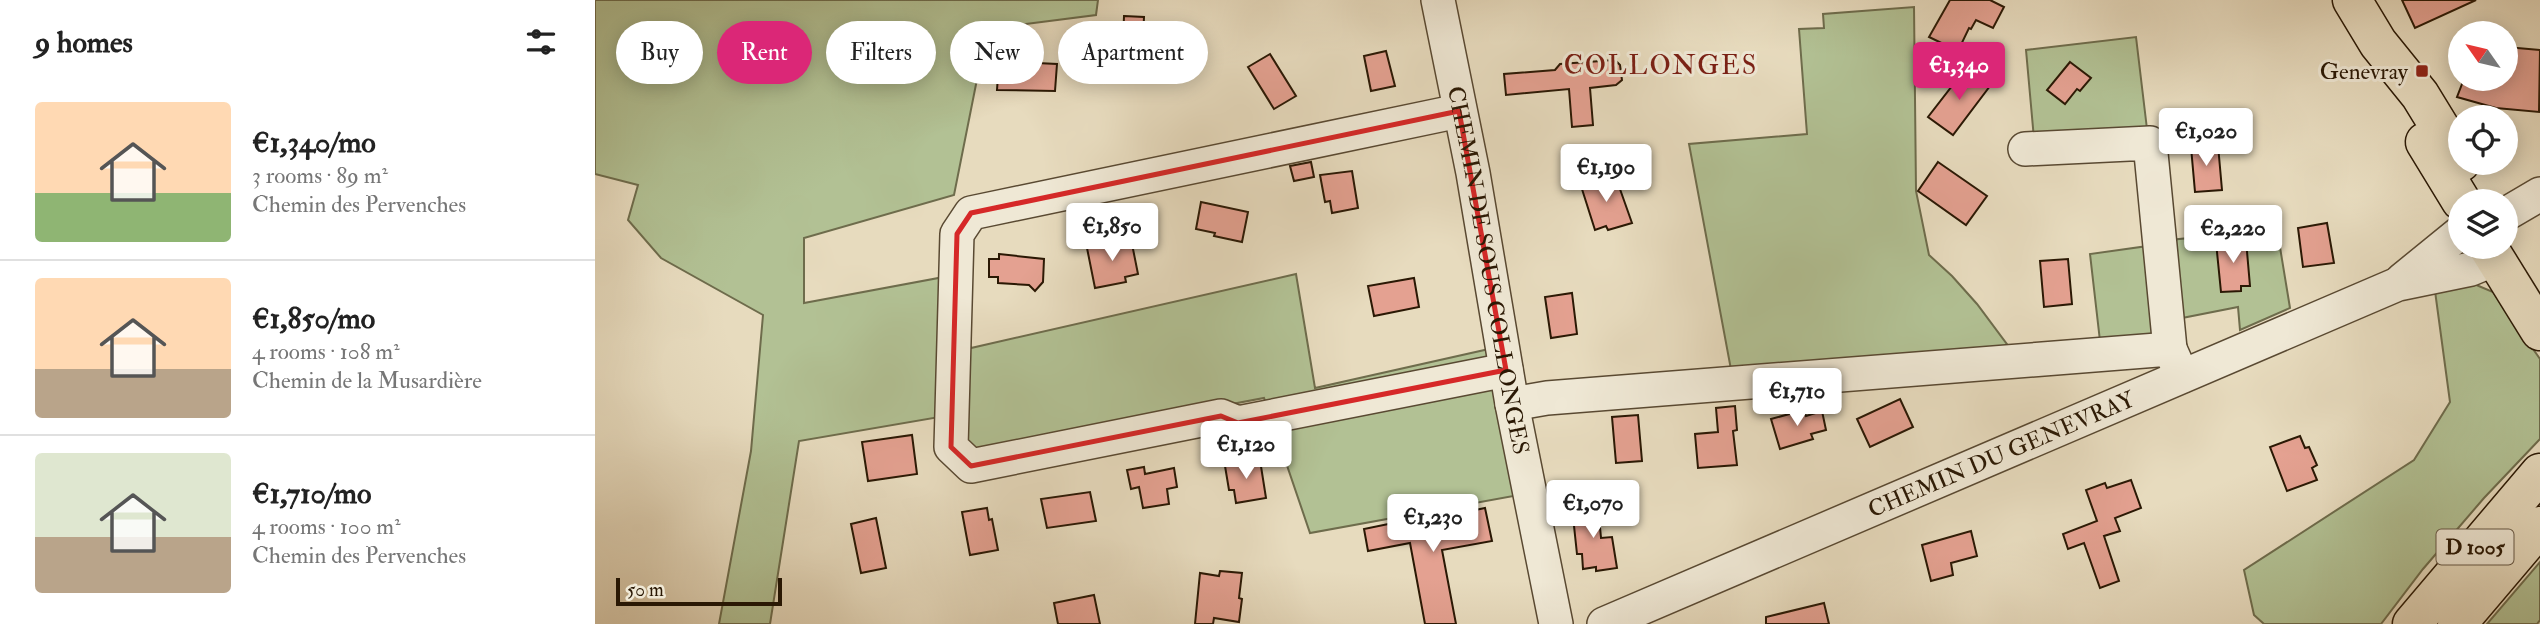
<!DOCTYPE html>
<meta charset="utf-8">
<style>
body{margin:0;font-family:"IM FELL Double Pica",serif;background:#f2f2f2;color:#222;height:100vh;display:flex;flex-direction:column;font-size:26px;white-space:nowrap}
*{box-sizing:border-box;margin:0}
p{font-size:23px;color:#767676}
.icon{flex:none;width:38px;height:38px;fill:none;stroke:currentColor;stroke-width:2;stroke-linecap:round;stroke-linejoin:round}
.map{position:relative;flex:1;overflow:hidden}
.drawer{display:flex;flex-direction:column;background:#fff;width:595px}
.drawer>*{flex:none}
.guide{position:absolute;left:21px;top:21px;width:665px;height:63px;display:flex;gap:14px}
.needle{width:46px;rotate:304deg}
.buttons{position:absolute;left:1853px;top:21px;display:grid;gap:14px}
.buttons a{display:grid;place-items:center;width:70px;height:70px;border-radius:50%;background:#fff;box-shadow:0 4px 18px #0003;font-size:35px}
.scale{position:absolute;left:21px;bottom:18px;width:166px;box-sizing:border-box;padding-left:7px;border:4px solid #2a1804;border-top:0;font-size:19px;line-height:24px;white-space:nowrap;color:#2a1804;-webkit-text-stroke:5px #efe8d5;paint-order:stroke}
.price{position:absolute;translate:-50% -60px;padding:0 16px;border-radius:7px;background:#fff;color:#222;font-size:23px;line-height:46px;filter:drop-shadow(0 2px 4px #0008)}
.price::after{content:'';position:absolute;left:50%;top:42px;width:21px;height:16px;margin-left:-10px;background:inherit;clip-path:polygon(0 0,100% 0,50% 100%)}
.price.on{background:#db2777;color:#fff}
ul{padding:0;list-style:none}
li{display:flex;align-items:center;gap:21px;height:175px;padding:0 35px}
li+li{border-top:2px solid #e0e0e0}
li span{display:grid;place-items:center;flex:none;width:196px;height:140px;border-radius:7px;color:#555}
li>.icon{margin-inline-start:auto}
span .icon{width:84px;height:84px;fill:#fffc;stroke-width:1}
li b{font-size:30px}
h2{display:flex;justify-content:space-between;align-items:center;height:84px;padding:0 35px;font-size:30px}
.chip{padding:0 24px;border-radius:32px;background:#fff;box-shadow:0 4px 18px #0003;font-size:24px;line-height:63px}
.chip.on{background:#db2777;color:#fff}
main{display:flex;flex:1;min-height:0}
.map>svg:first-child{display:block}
.green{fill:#b2c194;stroke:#6e6c4c;stroke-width:2}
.building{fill:#e4a191;stroke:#2a1804;stroke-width:2}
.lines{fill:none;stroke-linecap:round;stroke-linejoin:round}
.minor-casing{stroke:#594932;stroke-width:36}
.major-casing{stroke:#2a1804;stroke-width:41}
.highway-casing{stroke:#2a1804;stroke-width:41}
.minor{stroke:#efe8d5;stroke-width:33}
.major{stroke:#e7dbbe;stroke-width:38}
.highway{stroke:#e7dbbe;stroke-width:38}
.marked{fill:none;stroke:#d62828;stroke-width:5;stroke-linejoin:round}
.poi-dot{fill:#8f2418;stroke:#efe8d5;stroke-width:2.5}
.labels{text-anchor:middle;stroke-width:6;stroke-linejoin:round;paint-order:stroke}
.shield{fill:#efe8d5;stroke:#655643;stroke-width:2}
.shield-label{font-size:21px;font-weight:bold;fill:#2a1804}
.poi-label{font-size:23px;fill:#2a1804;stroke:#efe8d5;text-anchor:end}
.street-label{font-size:23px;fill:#2a1804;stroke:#efe8d5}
.quarter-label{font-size:26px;letter-spacing:2px;fill:#7a1f14;stroke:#efe8d5}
</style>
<main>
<section class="drawer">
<h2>9 homes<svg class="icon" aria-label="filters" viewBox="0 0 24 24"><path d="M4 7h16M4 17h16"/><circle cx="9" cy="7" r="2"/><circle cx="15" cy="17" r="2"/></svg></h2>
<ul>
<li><span style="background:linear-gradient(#ffd9b3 65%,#8fb573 0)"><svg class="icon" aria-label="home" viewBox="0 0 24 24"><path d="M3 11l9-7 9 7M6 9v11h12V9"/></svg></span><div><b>€1,340/mo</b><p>3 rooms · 89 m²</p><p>Chemin des Pervenches</p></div></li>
<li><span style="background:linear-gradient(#ffd9b3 65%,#b9a48a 0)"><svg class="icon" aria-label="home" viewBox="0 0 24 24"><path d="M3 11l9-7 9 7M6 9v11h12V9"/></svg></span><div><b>€1,850/mo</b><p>4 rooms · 108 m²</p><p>Chemin de la Musardière</p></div></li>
<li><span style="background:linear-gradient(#dfe7d0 60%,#b9a48a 0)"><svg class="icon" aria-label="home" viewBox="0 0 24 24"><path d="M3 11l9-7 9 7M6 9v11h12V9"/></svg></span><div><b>€1,710/mo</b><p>4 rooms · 100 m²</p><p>Chemin des Pervenches</p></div></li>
</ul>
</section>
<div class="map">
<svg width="1945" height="624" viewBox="0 0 1945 624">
<rect width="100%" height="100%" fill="#e7dbbe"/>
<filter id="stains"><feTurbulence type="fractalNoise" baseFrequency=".00286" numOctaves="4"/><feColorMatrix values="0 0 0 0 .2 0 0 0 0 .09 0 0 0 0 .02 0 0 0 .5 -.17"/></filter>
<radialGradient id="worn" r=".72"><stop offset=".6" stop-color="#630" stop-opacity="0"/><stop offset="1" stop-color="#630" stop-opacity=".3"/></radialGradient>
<g class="green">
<polygon points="0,0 503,0 501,15 392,29 359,195 209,238 209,303 349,277 376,348 701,274 720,388 894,349 924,495 715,533 669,398 378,453 344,417 204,441 175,624 124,624 156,451 168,315 66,258 33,220 43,185 0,174"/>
<polygon points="1319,7 1321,191 1334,255 1357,276 1382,304 1417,351 1137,375 1094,144 1212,134 1204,29 1229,28 1228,14"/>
<polygon points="1541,37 1552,129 1439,139 1431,50"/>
<polygon points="1682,229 1695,308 1645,330 1643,307 1582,319 1575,240"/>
<polygon points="1553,246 1564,336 1505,341 1495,254"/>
<polygon points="1879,284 1898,292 1945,359 1945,439 1889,498 1828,569 1786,624 1669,624 1659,615 1649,570 1819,460 1855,402 1840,291"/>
<polygon points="1945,562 1945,620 1942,624 1892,624"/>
</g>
<g class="building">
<polygon points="1355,0 1395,0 1409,7 1398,28 1381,20 1376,29 1374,28 1363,51 1334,37"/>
<polygon points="1807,0 1881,0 1820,28"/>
<polygon points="529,16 549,17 548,38 569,39 580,51 560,70 527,68"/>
<polygon points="1911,47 1945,50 1944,112 1901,108 1862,97 1869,79 1911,79"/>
<polygon points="791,51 800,86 776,91 769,56"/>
<polygon points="675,54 701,96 679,109 653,67"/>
<polygon points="1020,60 1025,65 1027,80 1021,85 995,88 998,125 977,127 974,89 911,95 909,74 960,70 965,64"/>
<polygon points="404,61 462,64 460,91 402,90"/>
<polygon points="1475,62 1496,78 1485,91 1482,89 1470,104 1452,90"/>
<polygon points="1371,68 1395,86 1358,135 1333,117"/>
<polygon points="1623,145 1627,190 1600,192 1596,147"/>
<polygon points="716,162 719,177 699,181 695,166"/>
<polygon points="1343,162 1392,196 1371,225 1323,191"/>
<polygon points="757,171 763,208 737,213 735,201 730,202 725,175"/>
<polygon points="1020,175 1037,223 1013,230 1011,226 1000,230 986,186"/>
<polygon points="606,202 653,212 647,242 619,236 620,233 601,229"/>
<polygon points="1732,223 1739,263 1708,267 1703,228"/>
<polygon points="536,239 543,274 530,277 531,282 500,288 492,248"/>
<polygon points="1651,240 1655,286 1646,286 1646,291 1626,292 1621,242"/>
<polygon points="404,254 449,259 448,282 440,291 434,285 403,283 403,277 394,277 394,259 404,259"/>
<polygon points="1473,259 1477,304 1449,307 1445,261"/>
<polygon points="819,278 824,307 779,316 773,286"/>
<polygon points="977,293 982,334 956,338 950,297"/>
<polygon points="1305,399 1318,427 1275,447 1262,419"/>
<polygon points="1140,406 1142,430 1138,431 1142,465 1103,468 1100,434 1123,432 1121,408"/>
<polygon points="1209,410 1211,416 1227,411 1231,430 1216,434 1218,439 1185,449 1176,419"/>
<polygon points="1043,415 1047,461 1021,463 1017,417"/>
<polygon points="317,435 322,474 273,481 267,442"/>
<polygon points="1705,436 1710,448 1714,447 1722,465 1717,468 1722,480 1692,491 1675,447"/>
<polygon points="665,460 671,498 641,503 639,490 634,490 630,466"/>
<polygon points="549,467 550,474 579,468 582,487 572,489 574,504 548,508 544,487 536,489 532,470"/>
<polygon points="1536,480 1546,508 1520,518 1525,531 1509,536 1524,581 1505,588 1489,543 1473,549 1468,534 1502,521 1491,490 1510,483 1512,488"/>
<polygon points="495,492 501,521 452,528 446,499"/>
<polygon points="1003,505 1006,538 1017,537 1022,568 1001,571 1001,567 988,569 987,554 982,554 977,507"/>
<polygon points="392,508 394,520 397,519 403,550 375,555 367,512"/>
<polygon points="890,508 897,541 847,550 861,624 830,624 815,543 773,551 769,529 808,521 808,525"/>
<polygon points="281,518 291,568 266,573 256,524"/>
<polygon points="1376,531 1382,556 1356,563 1358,575 1336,581 1327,545"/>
<polygon points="625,571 647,573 644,598 647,599 644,622 619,618 618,624 600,624 605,573 624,576"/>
<polygon points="499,595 505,624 463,624 459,603"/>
<polygon points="1229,603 1234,624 1171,624 1171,617"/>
</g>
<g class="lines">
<g class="minor-casing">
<g id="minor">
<path id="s1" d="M 843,0 L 878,173 L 917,404 L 961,624"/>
<polyline points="864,111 376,213 362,234 356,447 376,466 626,416 643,423 911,370"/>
<polyline points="1430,149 1555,143 1575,349"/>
<polyline points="1911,214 1945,194"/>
<polyline points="1807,280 1866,232"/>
<polyline points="917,404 952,398 1575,349 1587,376"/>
<path id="s2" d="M 1009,624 L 1803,284 L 1876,269 L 1900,259"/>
</g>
</g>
<g class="major-casing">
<g id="major">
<polyline points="1757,0 1783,43 1825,95 1866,162"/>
<polyline points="1830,142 1866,201"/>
<polyline points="1893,247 1945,331"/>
</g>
</g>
<g class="highway-casing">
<g id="highway">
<polyline points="1817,624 1945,473"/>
<polyline points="1862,624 1945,526"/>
</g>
</g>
<use href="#minor" class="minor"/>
<use href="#major" class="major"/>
<use href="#highway" class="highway"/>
</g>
<path class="marked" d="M 864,111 L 911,370 L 643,423 L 626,416 L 376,466 L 356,447 L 362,234 L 376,213 Z"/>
<rect class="poi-dot" x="1820" y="64" width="14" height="14" rx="3.5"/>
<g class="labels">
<rect class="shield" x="1841.5" y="529.5" width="77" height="35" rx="5"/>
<g class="shield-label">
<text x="1880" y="554">D 1005</text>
</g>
<g class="poi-label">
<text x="1813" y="79">Genevray</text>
</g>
<g class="street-label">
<text dy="8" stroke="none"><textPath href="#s1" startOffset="275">CHEMIN DE SOUS COLLONGES</textPath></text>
<text dy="8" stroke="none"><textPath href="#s2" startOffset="432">CHEMIN DU GENEVRAY</textPath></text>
</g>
<g class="quarter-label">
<text x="1066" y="74">COLLONGES</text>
</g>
</g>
<rect width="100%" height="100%" filter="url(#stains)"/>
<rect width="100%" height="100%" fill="url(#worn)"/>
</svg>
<div class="buttons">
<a><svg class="needle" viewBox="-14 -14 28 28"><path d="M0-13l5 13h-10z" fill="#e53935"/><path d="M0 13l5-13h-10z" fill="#767676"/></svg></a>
<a><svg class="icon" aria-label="locate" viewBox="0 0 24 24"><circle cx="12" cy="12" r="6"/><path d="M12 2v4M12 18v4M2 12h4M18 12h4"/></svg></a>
<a><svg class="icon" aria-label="layers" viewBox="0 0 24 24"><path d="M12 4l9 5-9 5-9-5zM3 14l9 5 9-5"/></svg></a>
</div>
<div class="scale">50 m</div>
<b class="price on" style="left:1364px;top:102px">€1,340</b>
<b class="price" style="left:1611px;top:168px">€1,020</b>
<b class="price" style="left:1011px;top:204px">€1,190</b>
<b class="price" style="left:517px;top:263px">€1,850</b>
<b class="price" style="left:1638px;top:265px">€2,220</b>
<b class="price" style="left:1202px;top:428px">€1,710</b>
<b class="price" style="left:651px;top:481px">€1,120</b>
<b class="price" style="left:998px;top:540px">€1,070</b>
<b class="price" style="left:838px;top:554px">€1,230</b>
<div class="guide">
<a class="chip">Buy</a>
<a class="chip on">Rent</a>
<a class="chip">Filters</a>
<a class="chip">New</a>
<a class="chip">Apartment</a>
</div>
</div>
</main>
